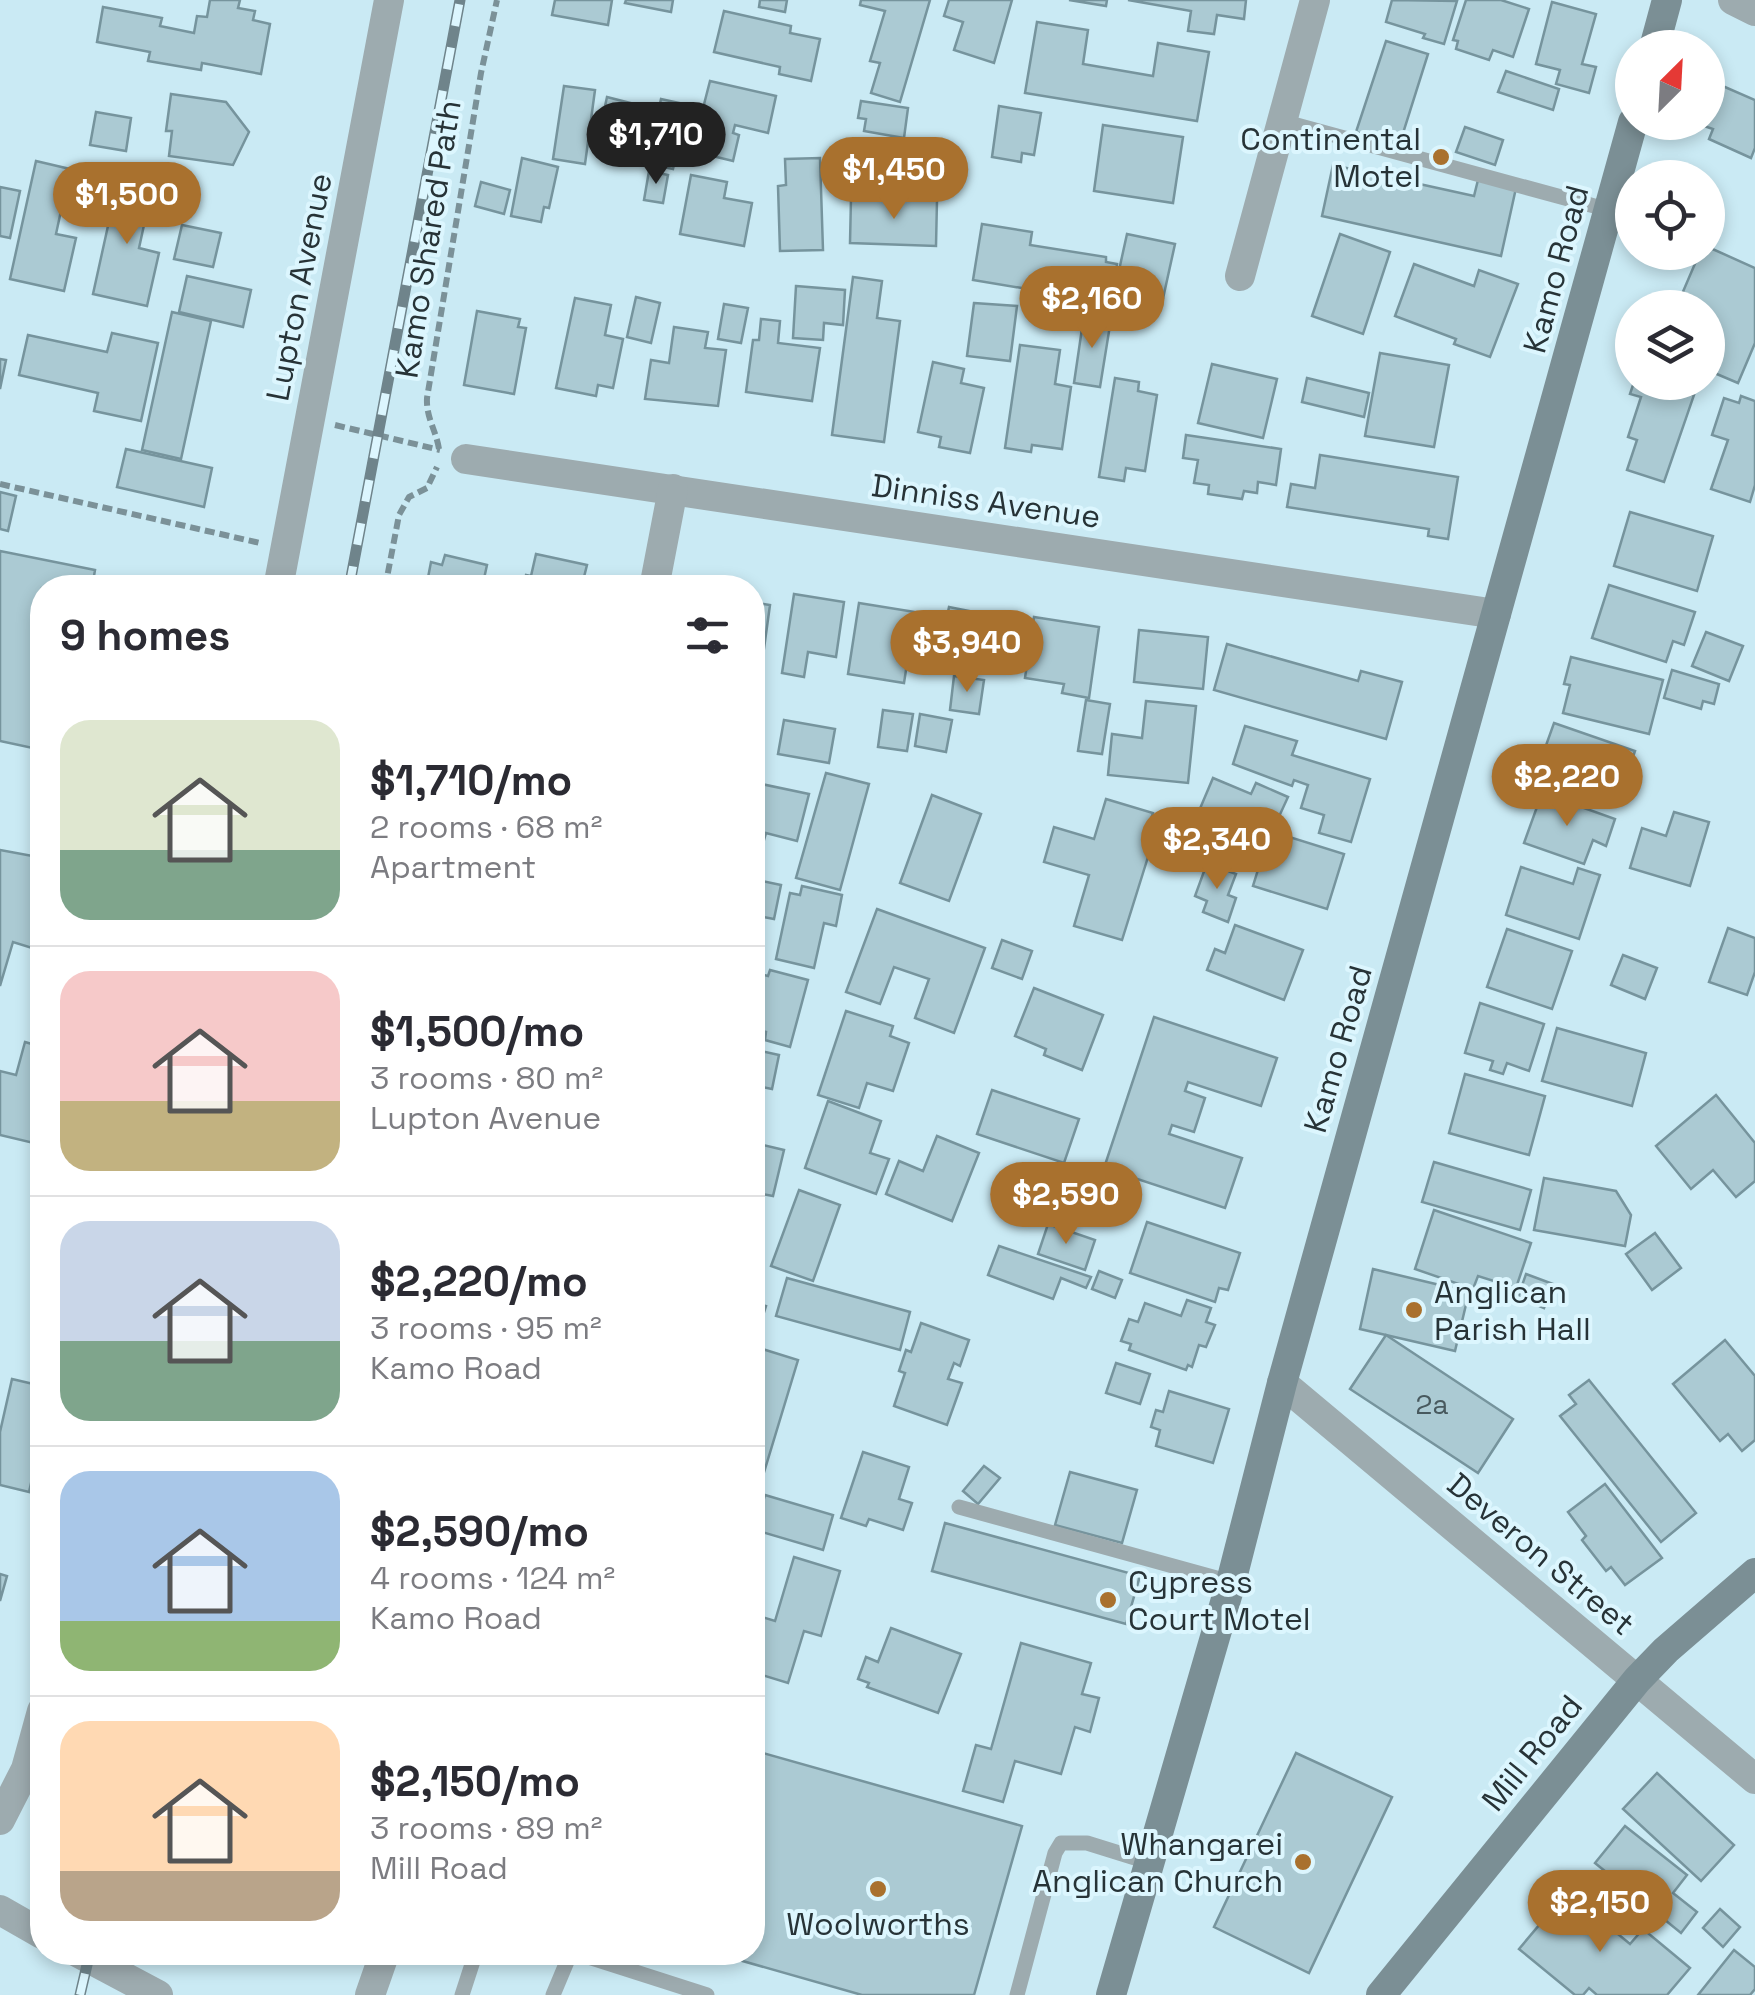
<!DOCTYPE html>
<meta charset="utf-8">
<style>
body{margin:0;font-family:"Space Grotesk",sans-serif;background:#f2f2f3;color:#2b2b33;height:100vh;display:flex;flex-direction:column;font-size:38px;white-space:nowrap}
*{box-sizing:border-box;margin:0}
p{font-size:32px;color:#7c7c81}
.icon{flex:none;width:55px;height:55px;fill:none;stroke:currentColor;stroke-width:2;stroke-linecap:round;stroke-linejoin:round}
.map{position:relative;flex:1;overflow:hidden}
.drawer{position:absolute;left:30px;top:575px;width:735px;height:1390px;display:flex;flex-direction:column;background:#fff;border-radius:40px;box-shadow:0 5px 15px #0003}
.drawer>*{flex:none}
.needle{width:65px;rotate:24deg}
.tools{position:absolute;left:1615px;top:30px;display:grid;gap:20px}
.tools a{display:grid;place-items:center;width:110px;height:110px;border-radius:50%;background:#fff;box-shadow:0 5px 15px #0003;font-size:50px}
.price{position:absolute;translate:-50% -85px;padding:0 22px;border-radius:35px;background:#a9712e;color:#fff;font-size:32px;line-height:65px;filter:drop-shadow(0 2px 5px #0008)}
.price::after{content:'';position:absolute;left:50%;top:60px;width:30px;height:22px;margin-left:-15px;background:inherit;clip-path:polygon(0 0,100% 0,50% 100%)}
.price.on{background:#222;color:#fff}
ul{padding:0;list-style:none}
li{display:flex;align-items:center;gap:30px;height:250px;padding:0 30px}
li+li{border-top:2px solid #e1e1e2}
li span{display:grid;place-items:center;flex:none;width:280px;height:200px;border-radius:30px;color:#555}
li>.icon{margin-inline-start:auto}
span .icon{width:120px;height:120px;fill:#fffc;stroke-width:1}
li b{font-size:42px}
h2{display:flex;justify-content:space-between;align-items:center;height:120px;padding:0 30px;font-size:42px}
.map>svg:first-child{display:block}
.building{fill:#abcad3;stroke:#76949d;stroke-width:2.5}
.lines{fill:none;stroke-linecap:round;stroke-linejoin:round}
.path{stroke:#7b9198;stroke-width:6;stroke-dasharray:10 5;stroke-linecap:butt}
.service{stroke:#9dabaf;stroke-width:15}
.minor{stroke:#9dabaf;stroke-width:30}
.tertiary{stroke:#9dabaf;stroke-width:30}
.secondary{stroke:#7b8f95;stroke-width:30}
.rail-casing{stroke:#6f848b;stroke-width:11}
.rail{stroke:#dcf6fe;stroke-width:8;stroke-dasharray:22;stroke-linecap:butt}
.poi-dot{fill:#a9712e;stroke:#dcf6fe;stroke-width:4}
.labels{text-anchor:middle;stroke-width:8;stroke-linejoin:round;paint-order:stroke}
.number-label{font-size:28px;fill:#48595e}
.poi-label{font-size:32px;fill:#273337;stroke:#dcf6fe;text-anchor:end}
.street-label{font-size:32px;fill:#273337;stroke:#dcf6fe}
</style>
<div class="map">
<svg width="1755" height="1995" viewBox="0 0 1755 1995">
<rect width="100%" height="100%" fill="#caeaf4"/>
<g class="building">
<polygon points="210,0 240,0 238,8 255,11 253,20 270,24 261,74 202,63 201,70 148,61 150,52 97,42 103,7 162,18 160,26 194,33 197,16 207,17"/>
<polygon points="555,0 612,0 608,25 552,15"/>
<polygon points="626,0 673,0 671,12 625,3"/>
<polygon points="760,0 787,0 785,12 759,7"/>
<polygon points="861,0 930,0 900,102 871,93 880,63 870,61 885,11 860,5"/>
<polygon points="949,0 1012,0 994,63 954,50 963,22 944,16"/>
<polygon points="1069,0 1107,0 1106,6"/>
<polygon points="1128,0 1246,0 1244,19 1217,15 1214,34 1188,31 1191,11"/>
<polygon points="1392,0 1457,1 1444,44 1423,38 1425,34 1386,22"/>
<polygon points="1466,0 1501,0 1529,9 1513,57 1493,50 1489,60 1456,49 1458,41 1453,40"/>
<polygon points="1552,2 1596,14 1582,64 1596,67 1589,93 1556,84 1560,70 1536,64"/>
<polygon points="724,11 791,26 790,33 820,39 811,81 779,74 780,67 714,52"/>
<polygon points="1037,22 1088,30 1083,64 1153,76 1158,43 1209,52 1197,121 1025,93"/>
<polygon points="1386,41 1428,54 1399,146 1356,132"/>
<polygon points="1506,71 1559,89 1553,110 1498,92"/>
<polygon points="710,81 776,96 768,133 735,125 733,133 739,135 733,161 692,151"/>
<polygon points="1718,84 1755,100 1755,148 1751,158 1709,139 1713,129 1704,126 1713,106 1709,104"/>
<polygon points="564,86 595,90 585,164 553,159"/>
<polygon points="171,94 226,102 249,132 233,165 169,156 172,131 166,131"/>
<polygon points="607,97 634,104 632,112 657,117 661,99 688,105 673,169 595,152"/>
<polygon points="861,101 908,108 904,138 864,131 866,119 858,118"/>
<polygon points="999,106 1041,113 1034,155 1022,153 1021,162 992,157"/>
<polygon points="96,112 131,118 126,151 90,145"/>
<polygon points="1103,125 1183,137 1173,203 1094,191"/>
<polygon points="1465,127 1503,140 1495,165 1456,152"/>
<polygon points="522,158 558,167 549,208 544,207 541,222 511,216"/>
<polygon points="820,158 823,250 780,251 778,186 786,185 785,159"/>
<polygon points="36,161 70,169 56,234 76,238 64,291 10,279"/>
<polygon points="1333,165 1474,196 1478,180 1516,188 1501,256 1322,216"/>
<polygon points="649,171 668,175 663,203 644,200"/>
<polygon points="691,175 727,182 724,198 752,203 744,246 680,234"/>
<polygon points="119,176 153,184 139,248 159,253 147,306 93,294"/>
<polygon points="481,182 510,190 504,214 475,206"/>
<polygon points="0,187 20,191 10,238 0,236"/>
<polygon points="851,198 937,200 936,246 850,243"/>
<polygon points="982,224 1032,232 1030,245 1106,257 1106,262 1117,264 1112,295 1090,292 1088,299 973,280"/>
<polygon points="182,225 221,233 213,267 174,259"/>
<polygon points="1127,234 1175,244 1162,303 1114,293"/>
<polygon points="1340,234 1390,252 1363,334 1312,316"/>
<polygon points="1708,247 1755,268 1755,343 1738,383 1712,372 1720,353 1708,347 1708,308 1676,308 1700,252 1708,252"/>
<polygon points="1414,264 1474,286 1479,270 1518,284 1490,357 1454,344 1456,339 1395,316"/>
<polygon points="187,276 251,290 243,327 179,312"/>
<polygon points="853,277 882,281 877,318 900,321 884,442 832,435"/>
<polygon points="796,286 845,290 843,325 824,323 823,340 793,338"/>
<polygon points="636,297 660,303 651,343 627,337"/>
<polygon points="575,298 611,305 605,335 623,339 613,388 598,385 596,396 556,388"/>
<polygon points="974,303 1017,306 1010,361 967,356"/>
<polygon points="724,304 748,308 741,343 718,339"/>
<polygon points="477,311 520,319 518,327 526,328 514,394 464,385"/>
<polygon points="172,312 211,321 181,459 142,450"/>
<polygon points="1084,315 1111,319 1100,387 1074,383"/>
<polygon points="761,319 780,321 778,343 820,348 812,401 746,392 753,340 759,340"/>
<polygon points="674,327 708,332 705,348 726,350 718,406 645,399 651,360 669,363"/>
<polygon points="112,333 158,343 141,421 94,411 98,393 19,375 28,335 107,352"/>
<polygon points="1020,345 1060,350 1055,384 1071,387 1062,449 1032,445 1031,452 1005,448"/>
<polygon points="1380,353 1449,365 1434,447 1365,436"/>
<polygon points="0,359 6,360 0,389"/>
<polygon points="933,362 964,369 961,383 984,388 970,453 939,447 941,437 918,432"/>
<polygon points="1212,364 1277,379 1263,438 1198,423"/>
<polygon points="1115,378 1139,382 1138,391 1157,395 1145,471 1126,468 1124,481 1099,477"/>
<polygon points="1307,378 1369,393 1364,417 1302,402"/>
<polygon points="1634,382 1694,382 1690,394 1694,395 1664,482 1627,470 1637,440 1628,437 1641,397 1630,394"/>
<polygon points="1741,396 1755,401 1755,485 1750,502 1711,489 1728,440 1712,435 1724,398 1739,403"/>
<polygon points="1186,435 1281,449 1276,485 1258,482 1257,493 1244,491 1242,499 1208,494 1209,485 1194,483 1198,460 1183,458"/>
<polygon points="126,449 212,468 204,507 117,487"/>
<polygon points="1320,455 1458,477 1448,539 1428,536 1429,529 1287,507 1291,484 1315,488"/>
<polygon points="0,492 16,496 8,531 0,529"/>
<polygon points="1630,512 1713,536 1697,591 1614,566"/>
<polygon points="0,551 95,570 92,588 42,588 42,750 0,741"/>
<polygon points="536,554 587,565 583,581 593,583 592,588 523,588 526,575 531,576"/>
<polygon points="445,555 487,565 482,588 426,588 431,562 442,565"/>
<polygon points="1609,585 1695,612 1684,645 1673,641 1666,662 1592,638"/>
<polygon points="794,594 844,602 836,657 808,652 804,677 782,673"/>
<polygon points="752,602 770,605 762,663 752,661"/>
<polygon points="859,603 915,612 904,683 848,674"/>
<polygon points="949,607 1009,619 1000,668 983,664 984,659 970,656 971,649 960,647 958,655 940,652"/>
<polygon points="1034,617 1099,627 1089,698 1062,693 1064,684 1025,678"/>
<polygon points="1139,630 1208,637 1203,689 1134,682"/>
<polygon points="1706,632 1743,646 1729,681 1692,666"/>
<polygon points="1227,644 1358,681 1361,671 1402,682 1386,739 1214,690"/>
<polygon points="1571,657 1663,680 1649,734 1563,713 1570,685 1564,684"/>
<polygon points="1672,670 1719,684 1714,704 1703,701 1701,709 1664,698"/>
<polygon points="954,676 984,680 979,714 950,710"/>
<polygon points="1086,700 1110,704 1102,754 1078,751"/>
<polygon points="1146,701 1196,706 1188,783 1108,775 1112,734 1142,738"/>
<polygon points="883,710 913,714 907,751 878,747"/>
<polygon points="920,714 952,720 946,752 915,746"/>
<polygon points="784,720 835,729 829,763 778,754"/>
<polygon points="1554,723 1635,751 1619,797 1549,773 1555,755 1544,751"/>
<polygon points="1245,726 1297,741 1292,755 1370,779 1351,842 1319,833 1324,815 1301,808 1308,785 1294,780 1292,786 1233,764"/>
<polygon points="826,773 869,784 840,890 796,878"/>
<polygon points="1213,778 1251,794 1256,783 1288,797 1277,821 1255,812 1240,846 1193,825"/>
<polygon points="752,782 809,794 797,841 766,833 764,840 752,838"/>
<polygon points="1542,793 1615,819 1606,846 1593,840 1584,864 1524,843"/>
<polygon points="932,795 981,814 949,901 900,883"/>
<polygon points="1106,799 1153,813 1150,822 1158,825 1122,940 1074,926 1089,875 1044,862 1054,827 1094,839"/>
<polygon points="1674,812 1709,822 1690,886 1630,868 1642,828 1666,836"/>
<polygon points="1270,831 1344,854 1327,909 1253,886"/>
<polygon points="0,850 38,857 34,886 42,888 42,951 13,942 0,986"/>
<polygon points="1207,863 1236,874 1228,895 1236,898 1228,922 1203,912 1207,901 1195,896"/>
<polygon points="1521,867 1573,884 1578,868 1600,875 1579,939 1506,915"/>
<polygon points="752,879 781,885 774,919 752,915"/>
<polygon points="802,886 842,895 836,926 824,923 814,968 776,959 790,893 800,895"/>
<polygon points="877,909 985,948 954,1033 915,1018 929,979 894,967 880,1004 846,992"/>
<polygon points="1235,925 1303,950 1284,1000 1207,970 1215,949 1225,953"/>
<polygon points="1728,928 1755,938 1755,972 1747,995 1709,982"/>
<polygon points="1507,929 1572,951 1552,1009 1487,987"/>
<polygon points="1002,940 1032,951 1022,979 992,968"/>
<polygon points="1623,955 1657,968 1645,999 1611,985"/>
<polygon points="770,970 808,980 790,1047 765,1040 766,1032 752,1028 752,972 768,976"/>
<polygon points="1034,988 1103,1015 1082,1070 1044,1055 1046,1049 1015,1036"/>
<polygon points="1480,1003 1544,1024 1529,1071 1507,1063 1503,1074 1490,1070 1493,1061 1465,1053"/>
<polygon points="846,1011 893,1026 890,1036 909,1043 893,1091 867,1083 859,1108 818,1095"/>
<polygon points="1154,1017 1277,1058 1261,1106 1188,1082 1185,1091 1205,1098 1194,1132 1172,1125 1169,1134 1242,1158 1225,1208 1104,1168"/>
<polygon points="1557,1028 1646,1053 1632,1106 1542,1081"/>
<polygon points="25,1042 42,1047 42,1145 0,1135 0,1071 16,1075"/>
<polygon points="752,1049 779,1055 772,1089 752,1085"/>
<polygon points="1465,1074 1545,1096 1529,1155 1449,1133"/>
<polygon points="992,1090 1079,1119 1064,1163 977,1134"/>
<polygon points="1716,1095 1755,1143 1755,1181 1736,1197 1713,1170 1691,1189 1656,1146"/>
<polygon points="828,1101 881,1121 870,1153 889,1159 876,1194 805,1168"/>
<polygon points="937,1136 979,1153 952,1221 886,1194 899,1161 923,1171"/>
<polygon points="755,1143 784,1150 773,1196 752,1192"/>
<polygon points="1434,1162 1531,1190 1520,1230 1422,1202"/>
<polygon points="1544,1178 1616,1191 1631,1215 1625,1246 1534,1230"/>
<polygon points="799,1190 840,1205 813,1281 771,1266"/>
<polygon points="1434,1210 1531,1243 1516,1288 1478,1276 1473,1289 1415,1269"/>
<polygon points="1147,1222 1240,1253 1228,1290 1219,1288 1215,1302 1130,1273"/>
<polygon points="1048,1224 1095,1240 1085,1270 1038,1254"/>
<polygon points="1655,1233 1681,1268 1652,1290 1626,1254"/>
<polygon points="999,1246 1091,1277 1086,1288 1061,1278 1053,1299 988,1275"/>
<polygon points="1373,1269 1469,1292 1455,1351 1360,1329"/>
<polygon points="1099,1271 1122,1280 1115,1298 1092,1289"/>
<polygon points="1526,1274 1553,1284 1544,1308 1518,1297"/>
<polygon points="787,1278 910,1312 900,1350 776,1316"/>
<polygon points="1187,1300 1211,1308 1206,1322 1215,1325 1206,1347 1199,1345 1192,1367 1188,1365 1186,1370 1129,1350 1131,1344 1121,1341 1129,1319 1138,1322 1145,1303 1181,1316"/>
<polygon points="752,1302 766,1306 752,1350"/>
<polygon points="921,1323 969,1340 960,1366 954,1363 948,1379 962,1383 947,1425 894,1406 905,1373 899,1371 906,1350 911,1352"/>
<polygon points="1386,1335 1513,1419 1478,1473 1350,1389"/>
<polygon points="1725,1340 1755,1376 1755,1440 1742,1451 1728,1434 1720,1441 1673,1384"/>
<polygon points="756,1347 798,1360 752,1512 752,1358"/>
<polygon points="1116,1363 1150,1374 1140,1404 1106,1393"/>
<polygon points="12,1379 42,1386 42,1435 29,1492 0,1485 0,1432"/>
<polygon points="1589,1380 1696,1513 1661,1542 1560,1416 1576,1404 1569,1395"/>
<polygon points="1169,1391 1229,1409 1213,1463 1156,1446 1160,1430 1151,1427 1156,1410 1163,1412"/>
<polygon points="863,1452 909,1467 899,1499 912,1503 903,1530 869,1519 866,1526 841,1518"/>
<polygon points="984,1466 1000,1478 978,1504 963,1491"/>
<polygon points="1070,1472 1137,1490 1122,1543 1055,1525"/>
<polygon points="1605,1484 1662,1558 1625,1585 1611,1567 1606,1571 1582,1540 1586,1536 1568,1512"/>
<polygon points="765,1495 833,1515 823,1550 755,1530"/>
<polygon points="945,1523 1140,1576 1126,1624 932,1571"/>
<polygon points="794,1557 840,1571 821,1636 804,1631 788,1683 752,1672 752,1628 755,1628 759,1616 775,1621"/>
<polygon points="0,1574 7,1576 0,1601"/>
<polygon points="891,1628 961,1654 938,1713 867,1687 869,1683 858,1679 866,1657 878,1662"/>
<polygon points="1021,1643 1091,1663 1082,1694 1099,1698 1090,1732 1075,1727 1061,1774 1015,1761 1003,1802 963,1791 976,1745 991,1749"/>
<polygon points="752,1750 1022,1826 974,1995 862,1995 711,1952 752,1952"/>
<polygon points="1296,1753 1392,1797 1309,1973 1214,1927"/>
<polygon points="1657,1773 1734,1845 1701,1881 1623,1809"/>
<polygon points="1625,1826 1687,1875 1673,1893 1697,1912 1681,1933 1595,1863"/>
<polygon points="1567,1892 1630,1944 1643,1929 1690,1968 1667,1995 1597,1995 1589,1988 1583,1995 1575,1995 1519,1949"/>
<polygon points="1720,1909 1740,1927 1723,1947 1703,1928"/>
<polygon points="1734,1950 1755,1967 1755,1989 1750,1995 1698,1995"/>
<polygon points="235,1952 298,1952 299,1961 251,1963 251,1958 235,1958"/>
</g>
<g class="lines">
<g class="path">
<polyline points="335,425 440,450"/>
<path d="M 439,449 C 436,430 426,418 427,398 L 481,73 L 497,0"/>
<polyline points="0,484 260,543"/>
<polyline points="385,588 399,515 409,497 427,488 437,467"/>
</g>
<g class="service">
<polyline points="1282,121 1609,210"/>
<polyline points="959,1507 1231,1582"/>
<polyline points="573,1952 707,1995"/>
<polyline points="462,1995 476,1952"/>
<polyline points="553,1995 571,1952"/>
<polyline points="1017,1995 1055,1853 1061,1843 1087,1843 1148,1862"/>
</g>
<g class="minor">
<polyline points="1733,0 1755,11"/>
<polyline points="1240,276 1315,0"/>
<polyline points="466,459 1496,614"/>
<polyline points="278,588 389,0"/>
<polyline points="654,588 673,489"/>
<polyline points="1282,1383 1755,1779"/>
<polyline points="0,1820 26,1769 42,1711"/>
<polyline points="370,1995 385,1952"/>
</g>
<g class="tertiary">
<polyline points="0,1910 42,1934"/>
<polyline points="77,1952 158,1995"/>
</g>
<g class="secondary">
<polyline points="1654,48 1667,0"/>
<polyline points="1111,1995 1231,1582 1282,1383 1633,122"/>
<polyline points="1381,1995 1637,1680 1666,1650 1755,1573"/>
</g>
<g class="rail-casing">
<g id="rail">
<polyline points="349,588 460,0"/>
<polyline points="80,1995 90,1952"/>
</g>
</g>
<use href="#rail" class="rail"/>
</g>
<g class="poi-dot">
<circle cx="1441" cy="157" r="10"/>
<circle cx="1414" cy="1310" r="10"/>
<circle cx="1108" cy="1600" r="10"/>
<circle cx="1303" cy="1862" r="10"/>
<circle cx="878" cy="1889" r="10"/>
</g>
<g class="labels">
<g class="number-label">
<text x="1432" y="1414">2a</text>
</g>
<g class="poi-label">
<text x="1421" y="150">Continental<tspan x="1421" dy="37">Motel</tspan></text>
<text x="1434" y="1303" text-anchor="start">Anglican<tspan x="1434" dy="37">Parish Hall</tspan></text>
<text x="1128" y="1593" text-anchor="start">Cypress<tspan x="1128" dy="37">Court Motel</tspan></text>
<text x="1283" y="1855">Whangarei<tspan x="1283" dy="37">Anglican Church</tspan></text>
<text x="878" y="1935" text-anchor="middle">Woolworths</text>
</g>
<g class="street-label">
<text transform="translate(428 239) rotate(-81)" y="11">Kamo Shared Path</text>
<text transform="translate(1556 269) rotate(-75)" y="11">Kamo Road</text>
<text transform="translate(299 287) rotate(-79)" y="11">Lupton Avenue</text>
<text transform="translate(986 501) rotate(8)" y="11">Dinniss Avenue</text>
<text transform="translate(1338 1049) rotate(-74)" y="11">Kamo Road</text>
<text transform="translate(1541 1554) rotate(40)" y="11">Deveron Street</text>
<text transform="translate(1532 1753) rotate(-51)" y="11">Mill Road</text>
</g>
</g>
</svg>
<div class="tools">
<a><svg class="needle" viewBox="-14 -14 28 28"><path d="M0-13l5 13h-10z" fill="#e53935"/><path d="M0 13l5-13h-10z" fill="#7c7c81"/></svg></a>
<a><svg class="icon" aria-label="locate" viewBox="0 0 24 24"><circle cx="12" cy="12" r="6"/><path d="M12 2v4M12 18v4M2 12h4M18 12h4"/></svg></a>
<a><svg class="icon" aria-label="layers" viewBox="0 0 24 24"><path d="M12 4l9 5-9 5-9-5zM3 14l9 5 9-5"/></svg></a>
</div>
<b class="price on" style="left:656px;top:187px">$1,710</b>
<b class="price" style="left:894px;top:222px">$1,450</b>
<b class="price" style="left:127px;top:247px">$1,500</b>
<b class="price" style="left:1092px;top:351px">$2,160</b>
<b class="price" style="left:967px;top:695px">$3,940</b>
<b class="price" style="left:1567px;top:829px">$2,220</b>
<b class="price" style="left:1217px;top:892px">$2,340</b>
<b class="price" style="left:1066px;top:1247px">$2,590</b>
<b class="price" style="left:1600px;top:1955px">$2,150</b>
<section class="drawer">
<h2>9 homes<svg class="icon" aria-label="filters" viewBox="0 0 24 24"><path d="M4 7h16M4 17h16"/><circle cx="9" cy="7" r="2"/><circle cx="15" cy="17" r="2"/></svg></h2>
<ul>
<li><span style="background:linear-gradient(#dfe7d0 65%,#7fa58c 0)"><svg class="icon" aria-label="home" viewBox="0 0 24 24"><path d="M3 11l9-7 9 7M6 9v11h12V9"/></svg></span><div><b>$1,710/mo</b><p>2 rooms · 68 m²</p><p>Apartment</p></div></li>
<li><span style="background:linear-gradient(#f6c9c9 65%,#c2b280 0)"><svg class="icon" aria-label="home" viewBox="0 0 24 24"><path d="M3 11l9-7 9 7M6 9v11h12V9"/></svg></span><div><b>$1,500/mo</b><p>3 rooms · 80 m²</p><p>Lupton Avenue</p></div></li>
<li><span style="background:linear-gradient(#c9d6e8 60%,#7fa58c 0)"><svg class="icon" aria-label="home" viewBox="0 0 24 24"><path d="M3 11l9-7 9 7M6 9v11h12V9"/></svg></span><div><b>$2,220/mo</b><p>3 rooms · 95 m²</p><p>Kamo Road</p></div></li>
<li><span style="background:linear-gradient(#a9c7e8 75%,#8fb573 0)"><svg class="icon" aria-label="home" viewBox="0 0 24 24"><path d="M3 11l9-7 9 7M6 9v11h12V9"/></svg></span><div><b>$2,590/mo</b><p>4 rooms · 124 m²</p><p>Kamo Road</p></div></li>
<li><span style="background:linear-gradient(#ffd9b3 75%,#b9a48a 0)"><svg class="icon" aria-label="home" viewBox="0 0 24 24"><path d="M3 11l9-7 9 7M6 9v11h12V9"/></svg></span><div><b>$2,150/mo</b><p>3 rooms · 89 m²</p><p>Mill Road</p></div></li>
</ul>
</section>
</div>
